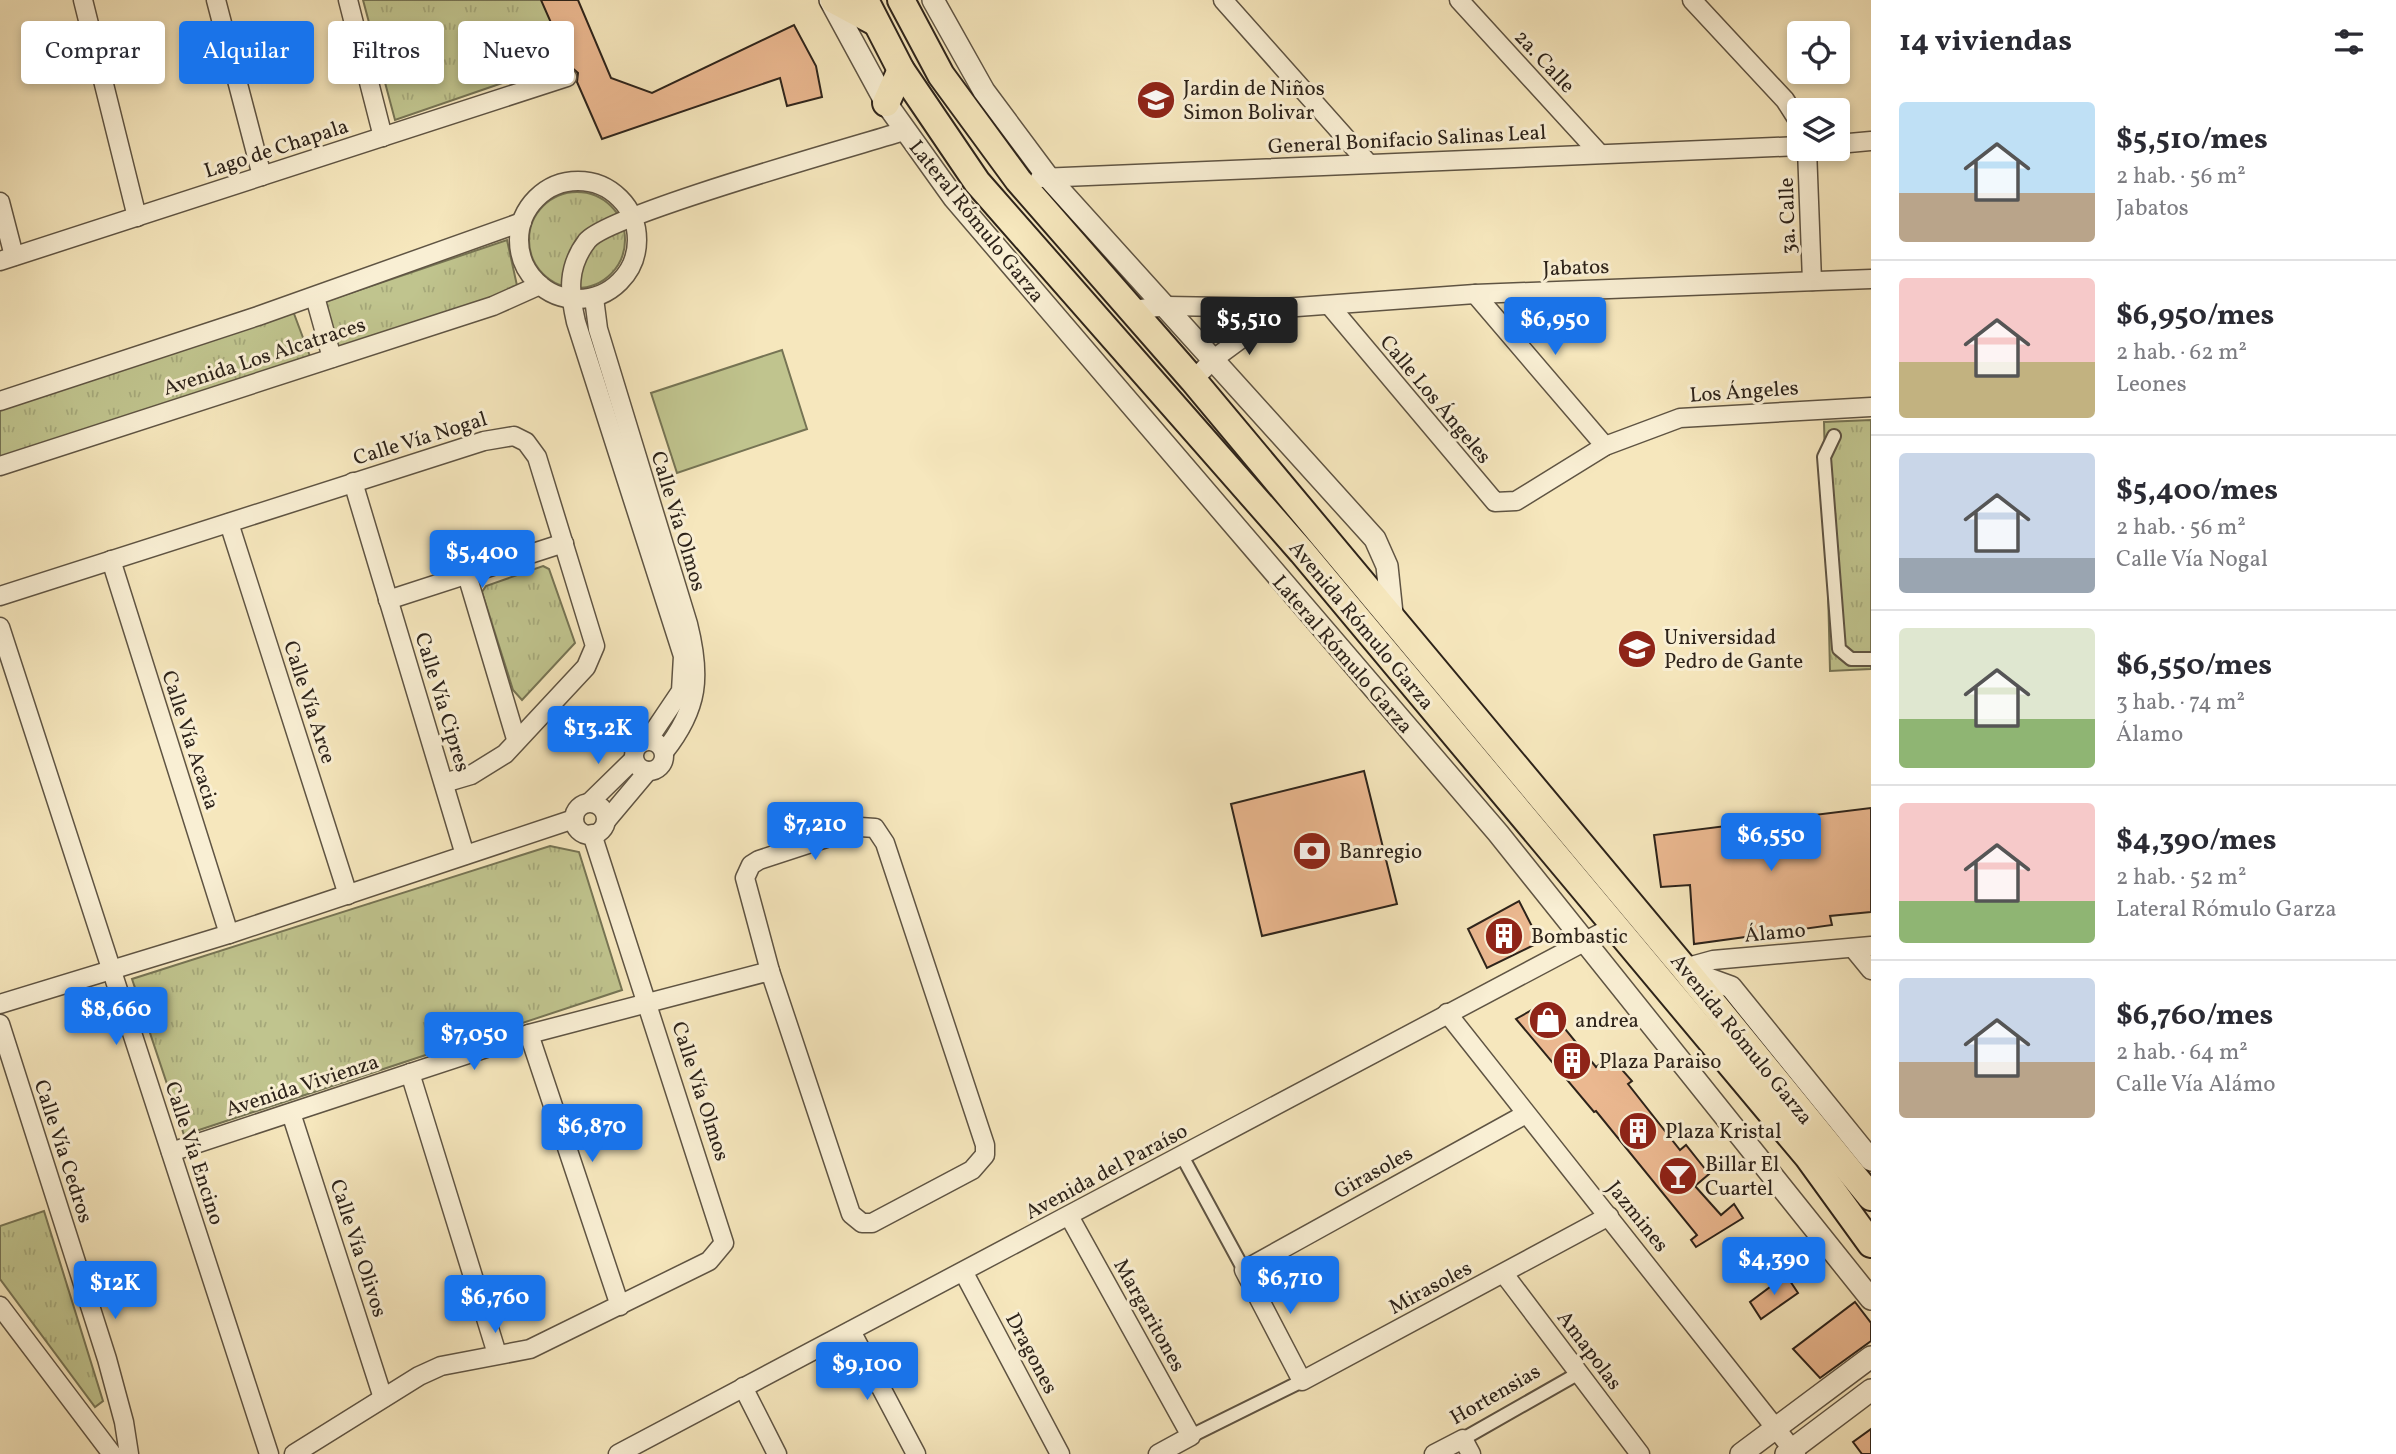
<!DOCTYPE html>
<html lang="es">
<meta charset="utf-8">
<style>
body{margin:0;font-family:Vollkorn,serif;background:#f2f2f3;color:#2b2b33;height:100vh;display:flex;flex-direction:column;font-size:26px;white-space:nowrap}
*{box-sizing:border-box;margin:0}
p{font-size:23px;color:#7c7c81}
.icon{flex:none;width:38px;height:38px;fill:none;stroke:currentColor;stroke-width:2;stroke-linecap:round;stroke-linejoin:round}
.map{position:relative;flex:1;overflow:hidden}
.side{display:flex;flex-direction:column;background:#fff;width:525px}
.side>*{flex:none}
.guide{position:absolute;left:21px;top:21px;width:665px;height:63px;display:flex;gap:14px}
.buttons{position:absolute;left:1787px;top:21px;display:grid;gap:14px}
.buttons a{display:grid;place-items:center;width:63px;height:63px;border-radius:7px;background:#fff;box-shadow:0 4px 10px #0003;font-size:35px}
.price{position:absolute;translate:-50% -60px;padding:0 16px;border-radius:7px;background:#1a73e8;color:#fff;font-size:23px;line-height:46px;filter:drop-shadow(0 2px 4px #0008)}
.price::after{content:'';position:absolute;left:50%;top:42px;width:21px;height:16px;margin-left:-10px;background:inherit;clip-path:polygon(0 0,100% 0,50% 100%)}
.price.on{background:#222;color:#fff}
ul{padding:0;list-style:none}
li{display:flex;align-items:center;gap:21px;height:175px;padding:0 28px}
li+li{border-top:2px solid #e1e1e2}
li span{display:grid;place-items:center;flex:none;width:196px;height:140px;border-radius:7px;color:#555}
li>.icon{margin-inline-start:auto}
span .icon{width:84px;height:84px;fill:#fffc;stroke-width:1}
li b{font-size:30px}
h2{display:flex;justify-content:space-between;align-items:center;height:84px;padding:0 28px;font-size:30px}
.chip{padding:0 24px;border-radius:7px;background:#fff;box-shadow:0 4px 10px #0003;font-size:24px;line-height:63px}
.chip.on{background:#1a73e8;color:#fff}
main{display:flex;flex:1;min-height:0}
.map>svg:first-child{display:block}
.grass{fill:url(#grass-tufts);stroke:#767454;stroke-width:2}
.pitch{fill:#c0c48e;stroke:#767454;stroke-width:2}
.building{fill:#ebb890;stroke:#2d231a;stroke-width:2}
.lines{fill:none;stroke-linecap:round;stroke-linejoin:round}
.pedestrian-casing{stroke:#5f5443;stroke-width:16}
.minor-casing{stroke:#5f5443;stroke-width:21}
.tertiary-casing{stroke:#5f5443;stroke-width:24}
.primary-casing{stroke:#2d231a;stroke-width:30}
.pedestrian{stroke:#f9efd4;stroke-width:12}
.minor{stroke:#f9efd4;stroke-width:18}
.tertiary{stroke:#f9efd4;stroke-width:21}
.primary{stroke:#f6e7bd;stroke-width:26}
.labels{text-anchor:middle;stroke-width:6;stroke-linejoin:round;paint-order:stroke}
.street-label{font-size:21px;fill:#2d231a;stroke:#f9efd4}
.poi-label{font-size:21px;fill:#2d231a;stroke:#f9efd4;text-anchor:start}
</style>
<main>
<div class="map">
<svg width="1871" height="1454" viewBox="0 0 1871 1454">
<defs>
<pattern id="grass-tufts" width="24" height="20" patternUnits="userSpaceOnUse" patternTransform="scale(1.75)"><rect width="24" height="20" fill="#c0c48e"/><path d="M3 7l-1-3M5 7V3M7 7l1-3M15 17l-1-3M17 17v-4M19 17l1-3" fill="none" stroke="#a5a87a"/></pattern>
</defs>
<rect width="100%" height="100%" fill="#f6e7bd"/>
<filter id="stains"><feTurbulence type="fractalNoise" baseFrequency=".00286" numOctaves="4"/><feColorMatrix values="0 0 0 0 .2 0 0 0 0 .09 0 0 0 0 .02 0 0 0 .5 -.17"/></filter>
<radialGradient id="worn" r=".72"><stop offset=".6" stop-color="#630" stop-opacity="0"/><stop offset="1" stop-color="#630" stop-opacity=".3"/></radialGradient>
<g class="grass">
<polygon points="363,0 547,0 572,59 395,120"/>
<circle cx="577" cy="240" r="48"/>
<polygon points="507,240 518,290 332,349 318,304"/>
<polygon points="293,311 311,359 0,460 0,410"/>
<polygon points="1871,420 1871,669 1830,671 1824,422"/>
<polygon points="543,566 549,569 575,643 522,700 513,690 482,592 486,586"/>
<polygon points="550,846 579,852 622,990 184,1135 132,979"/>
<polygon points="44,1211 103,1401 95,1407 0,1279 0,1226"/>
</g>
<polygon class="pitch" points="782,350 807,429 677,473 651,393"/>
<g class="building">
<polygon points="541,0 578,0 611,78 652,93 794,25 816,66 822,97 787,106 780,78 602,139 577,82 578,73 570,66"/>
<polygon points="1364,771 1397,904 1262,936 1231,804"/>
<polygon points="1871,808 1871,912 1830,916 1832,925 1694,944 1690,885 1661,887 1654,835"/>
<polygon points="1519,901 1540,942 1487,968 1468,929"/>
<polygon points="1544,1003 1596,1067 1610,1056 1632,1081 1628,1084 1680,1150 1686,1145 1709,1174 1695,1186 1721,1215 1734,1204 1743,1218 1696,1247 1691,1240 1697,1235 1596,1111 1594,1112 1516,1019"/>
<polygon points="1786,1275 1798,1293 1761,1319 1750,1302"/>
<polygon points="1855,1302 1871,1323 1871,1341 1820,1378 1793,1349"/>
<polygon points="1871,1429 1871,1454 1862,1454 1853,1442"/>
</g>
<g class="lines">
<g class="pedestrian-casing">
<g id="pedestrian">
<polyline points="1834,436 1824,457 1839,649 1851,659 1871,659"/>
<polyline points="1182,1156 1244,1270"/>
<polyline points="1191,1436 1302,1381"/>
<polyline points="1463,1439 1579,1373"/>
</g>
</g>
<g class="minor-casing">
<g id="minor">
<polyline points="83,0 137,217"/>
<polyline points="216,0 262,176"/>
<polyline points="348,0 383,137"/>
<polyline points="1223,0 1368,163"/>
<polyline points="1459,0 1599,153"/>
<polyline points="1692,0 1785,100 1799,122"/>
<polyline points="1838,144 1871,141"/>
<polyline points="1807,149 1812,281"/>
<polyline points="1040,178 1799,146"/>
<circle cx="578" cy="240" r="59"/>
<polyline points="0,202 14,256"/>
<polyline points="0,261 567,77"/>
<polyline points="1475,294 1605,446"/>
<polyline points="315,297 332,358"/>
<path d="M 594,298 L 598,329 L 688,624 C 701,676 699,708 664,752"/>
<polyline points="1330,306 1495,502 1516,501 1605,446 1680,418 1871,407"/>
<polyline points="1132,310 1167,306 1283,308 1475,294 1871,279"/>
<polyline points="1193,380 1215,358 1283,308"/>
<polyline points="0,401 258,316 522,222"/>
<polyline points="0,466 493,306 540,285"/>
<polyline points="353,482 465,855"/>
<polyline points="229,523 348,895"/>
<polyline points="111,560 229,934"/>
<polyline points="467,575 516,739"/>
<polyline points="0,596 484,441 514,436 526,442 537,457 595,646 586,667 505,754 471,775 444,783"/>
<polyline points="388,600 564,543"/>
<polyline points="0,627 269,1454"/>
<path d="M 648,740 L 681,691 L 683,656 L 576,322 C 569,292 567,267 587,241 C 606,215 856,146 904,131"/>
<circle cx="649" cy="756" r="15"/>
<polyline points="590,802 634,759"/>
<circle cx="590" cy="819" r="16"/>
<polyline points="606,821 648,771"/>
<polygon points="860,827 875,828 885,843 985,1145 985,1155 972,1170 872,1223 862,1223 851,1214 770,971 745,878 751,865 759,860"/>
<polyline points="1853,948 1871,970"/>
<polyline points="1684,968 1713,960 1871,946"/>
<polyline points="0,1004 229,934 574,819"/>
<polyline points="1447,1013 1796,1454"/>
<polyline points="0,1024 107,1359 124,1422 129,1454"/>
<polyline points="529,1034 620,1306"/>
<polyline points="410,1073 497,1354"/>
<polyline points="291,1113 383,1398"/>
<polyline points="1524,1115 1244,1270 1302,1381 1609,1216"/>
<polyline points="171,1152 529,1034 770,971"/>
<polyline points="1069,1216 1191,1436 1158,1454"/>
<polyline points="964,1273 1060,1454"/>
<polyline points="1504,1274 1640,1454"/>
<polyline points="0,1306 112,1454"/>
<polyline points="851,1331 916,1454"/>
<polyline points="743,1387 777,1454"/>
<polyline points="294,1454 419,1376 441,1366 530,1349 709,1261 724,1243 592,834"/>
<polyline points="618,1454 1614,926"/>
<polyline points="1434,1454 1463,1439 1471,1454"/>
</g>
</g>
<g class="tertiary-casing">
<g id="tertiary">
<polyline points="830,0 886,103 954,198 1498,833 1871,1299"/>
<polyline points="933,0 984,91 1048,177 1375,539 1387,566 1393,623"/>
<polyline points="1687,971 1731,987 1871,1160"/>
<polyline points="1741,1454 1871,1357"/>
<polyline points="1786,1454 1871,1390"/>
</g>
</g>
<g class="primary-casing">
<g id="primary">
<polyline points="834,0 875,22"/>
<polyline points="865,0 901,70 977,182 1302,552 1808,1157 1871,1244"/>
<polyline points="901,0 941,75 1018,180 1193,380 1684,968 1871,1197"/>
<polyline points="886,103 901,70"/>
</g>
</g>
<use href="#pedestrian" class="pedestrian"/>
<use href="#minor" class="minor"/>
<use href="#tertiary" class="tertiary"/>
<use href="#primary" class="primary"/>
</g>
<defs>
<g id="school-disc" transform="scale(2.0125)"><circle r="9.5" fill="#8f2418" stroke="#f9efd4"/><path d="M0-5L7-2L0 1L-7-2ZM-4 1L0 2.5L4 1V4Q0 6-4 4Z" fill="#fff"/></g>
<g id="bank-disc" transform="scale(2.0125)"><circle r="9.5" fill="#8f2418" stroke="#f9efd4"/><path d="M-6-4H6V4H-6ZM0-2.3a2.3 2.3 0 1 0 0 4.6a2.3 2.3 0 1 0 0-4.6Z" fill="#fff"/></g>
<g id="building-disc" transform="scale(2.0125)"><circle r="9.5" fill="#8f2418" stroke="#f9efd4"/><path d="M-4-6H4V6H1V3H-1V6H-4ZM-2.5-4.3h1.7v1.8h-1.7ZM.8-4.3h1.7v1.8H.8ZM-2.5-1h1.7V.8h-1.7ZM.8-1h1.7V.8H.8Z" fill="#fff"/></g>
<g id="shop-disc" transform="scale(2.0125)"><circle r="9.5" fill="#8f2418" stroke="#f9efd4"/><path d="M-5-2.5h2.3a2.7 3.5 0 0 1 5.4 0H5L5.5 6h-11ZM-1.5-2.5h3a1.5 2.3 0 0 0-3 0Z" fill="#fff"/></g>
<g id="bar-disc" transform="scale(2.0125)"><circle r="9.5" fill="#8f2418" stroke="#f9efd4"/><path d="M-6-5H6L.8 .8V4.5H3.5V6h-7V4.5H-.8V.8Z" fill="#fff"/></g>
</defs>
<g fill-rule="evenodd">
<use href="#school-disc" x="1156" y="100"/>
<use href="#school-disc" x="1637" y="649"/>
<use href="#bank-disc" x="1312" y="851"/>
<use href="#building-disc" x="1504" y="936"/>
<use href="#shop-disc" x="1548" y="1020"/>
<use href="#building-disc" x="1572" y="1061"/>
<use href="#building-disc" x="1638" y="1131"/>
<use href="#bar-disc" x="1678" y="1176"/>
</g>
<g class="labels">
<g class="street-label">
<text transform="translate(1545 61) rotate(47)" y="7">2a. Calle</text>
<text transform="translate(1407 139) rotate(-3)" y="7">General Bonifacio Salinas Leal</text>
<text transform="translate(276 148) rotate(-18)" y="7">Lago de Chapala</text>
<text transform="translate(1787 216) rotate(-92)" y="7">3a. Calle</text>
<text transform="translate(977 221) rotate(51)" y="7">Lateral Rómulo Garza</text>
<text transform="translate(1576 267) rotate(-2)" y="7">Jabatos</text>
<text transform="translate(264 356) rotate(-18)" y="7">Avenida Los Alcatraces</text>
<text transform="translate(1744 391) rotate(-4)" y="7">Los Ángeles</text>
<text transform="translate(1436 399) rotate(50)" y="7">Calle Los Ángeles</text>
<text transform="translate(420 438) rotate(-17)" y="7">Calle Vía Nogal</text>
<text transform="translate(679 521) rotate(73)" y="7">Calle Vía Olmos</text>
<text transform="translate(1362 625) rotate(50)" y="7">Avenida Rómulo Garza</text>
<text transform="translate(1343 654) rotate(49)" y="7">Lateral Rómulo Garza</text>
<text transform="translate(310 702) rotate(72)" y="7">Calle Vía Arce</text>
<text transform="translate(443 702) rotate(73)" y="7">Calle Vía Cipres</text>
<text transform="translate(191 740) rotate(72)" y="7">Calle Vía Acacia</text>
<text transform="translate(1775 932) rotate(-5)" y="7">Álamo</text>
<text transform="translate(1742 1039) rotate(51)" y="7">Avenida Rómulo Garza</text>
<text transform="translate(302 1085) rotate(-18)" y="7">Avenida Vivienza</text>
<text transform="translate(701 1091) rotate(72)" y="7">Calle Vía Olmos</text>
<text transform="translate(64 1151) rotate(72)" y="7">Calle Vía Cedros</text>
<text transform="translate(195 1153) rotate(72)" y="7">Calle Vía Encino</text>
<text transform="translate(1106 1171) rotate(-28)" y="7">Avenida del Paraíso</text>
<text transform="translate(1373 1172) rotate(-29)" y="7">Girasoles</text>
<text transform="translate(1638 1216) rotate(51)" y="7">Jazmines</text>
<text transform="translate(359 1248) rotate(72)" y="7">Calle Vía Olivos</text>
<text transform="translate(1430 1287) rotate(-28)" y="7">Mirasoles</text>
<text transform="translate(1150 1315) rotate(61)" y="7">Margaritones</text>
<text transform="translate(1590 1350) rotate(53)" y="7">Amapolas</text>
<text transform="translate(1032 1353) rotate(62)" y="7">Dragones</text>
<text transform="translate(1495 1394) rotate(-30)" y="7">Hortensias</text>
</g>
<g class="poi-label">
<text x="1183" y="95">Jardin de Niños<tspan x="1183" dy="24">Simon Bolivar</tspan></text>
<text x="1664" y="644">Universidad<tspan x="1664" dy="24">Pedro de Gante</tspan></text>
<text x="1339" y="858">Banregio</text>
<text x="1531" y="943">Bombastic</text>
<text x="1575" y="1027">andrea</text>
<text x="1599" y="1068">Plaza Paraiso</text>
<text x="1665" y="1138">Plaza Kristal</text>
<text x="1705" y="1171">Billar El<tspan x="1705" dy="24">Cuartel</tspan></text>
</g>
</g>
<rect width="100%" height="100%" filter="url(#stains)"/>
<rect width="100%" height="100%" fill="url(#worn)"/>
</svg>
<div class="buttons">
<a><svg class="icon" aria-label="locate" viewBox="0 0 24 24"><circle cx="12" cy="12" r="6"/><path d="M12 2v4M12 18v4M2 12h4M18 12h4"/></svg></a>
<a><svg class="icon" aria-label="layers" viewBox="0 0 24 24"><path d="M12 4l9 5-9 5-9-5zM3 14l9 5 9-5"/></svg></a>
</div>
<b class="price on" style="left:1249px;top:357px">$5,510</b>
<b class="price" style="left:1555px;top:357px">$6,950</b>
<b class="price" style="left:482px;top:590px">$5,400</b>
<b class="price" style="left:598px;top:766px">$13.2K</b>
<b class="price" style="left:815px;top:862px">$7,210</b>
<b class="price" style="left:1771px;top:873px">$6,550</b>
<b class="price" style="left:116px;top:1047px">$8,660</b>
<b class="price" style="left:474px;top:1072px">$7,050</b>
<b class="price" style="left:592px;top:1164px">$6,870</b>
<b class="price" style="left:1774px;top:1297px">$4,390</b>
<b class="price" style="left:1290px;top:1316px">$6,710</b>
<b class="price" style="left:115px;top:1321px">$12K</b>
<b class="price" style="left:495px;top:1335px">$6,760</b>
<b class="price" style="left:867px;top:1402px">$9,100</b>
<div class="guide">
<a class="chip">Comprar</a>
<a class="chip on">Alquilar</a>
<a class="chip">Filtros</a>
<a class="chip">Nuevo</a>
</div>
</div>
<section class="side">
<h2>14 viviendas<svg class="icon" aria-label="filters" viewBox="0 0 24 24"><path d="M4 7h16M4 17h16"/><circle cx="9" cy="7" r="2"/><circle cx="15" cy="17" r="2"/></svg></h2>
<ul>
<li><span style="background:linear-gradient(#bfe0f5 65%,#b9a48a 0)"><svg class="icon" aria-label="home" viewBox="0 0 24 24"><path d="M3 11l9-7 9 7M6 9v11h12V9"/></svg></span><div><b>$5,510/mes</b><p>2 hab. · 56 m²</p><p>Jabatos</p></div></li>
<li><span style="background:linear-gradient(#f6c9c9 60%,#c2b280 0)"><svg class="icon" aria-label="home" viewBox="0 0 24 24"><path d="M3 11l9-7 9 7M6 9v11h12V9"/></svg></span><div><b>$6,950/mes</b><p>2 hab. · 62 m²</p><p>Leones</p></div></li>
<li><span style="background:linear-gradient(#c9d6e8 75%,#9aa5b1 0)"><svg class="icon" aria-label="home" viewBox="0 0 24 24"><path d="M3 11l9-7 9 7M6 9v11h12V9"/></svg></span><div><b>$5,400/mes</b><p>2 hab. · 56 m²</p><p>Calle Vía Nogal</p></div></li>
<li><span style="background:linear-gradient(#dfe7d0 65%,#8fb573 0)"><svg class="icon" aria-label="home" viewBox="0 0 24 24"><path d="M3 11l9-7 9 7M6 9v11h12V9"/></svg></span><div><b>$6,550/mes</b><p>3 hab. · 74 m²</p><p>Álamo</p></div></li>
<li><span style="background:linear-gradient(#f6c9c9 70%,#8fb573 0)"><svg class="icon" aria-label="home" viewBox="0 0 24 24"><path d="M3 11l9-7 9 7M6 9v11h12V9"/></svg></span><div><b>$4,390/mes</b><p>2 hab. · 52 m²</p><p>Lateral Rómulo Garza</p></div></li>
<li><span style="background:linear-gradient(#c9d6e8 60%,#b9a48a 0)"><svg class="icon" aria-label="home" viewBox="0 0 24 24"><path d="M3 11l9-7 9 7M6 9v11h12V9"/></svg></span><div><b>$6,760/mes</b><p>2 hab. · 64 m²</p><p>Calle Vía Alámo</p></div></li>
</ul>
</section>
</main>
